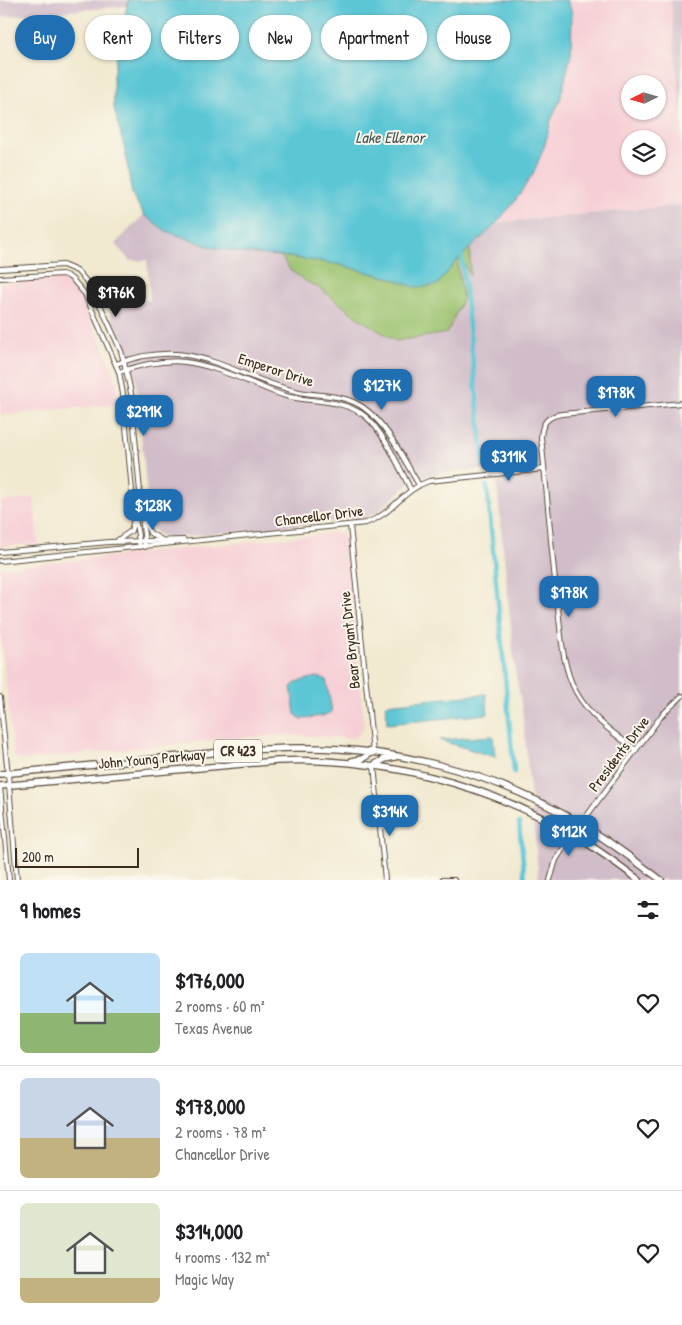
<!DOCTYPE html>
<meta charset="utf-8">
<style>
body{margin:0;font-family:"Patrick Hand",sans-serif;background:#f6f6f6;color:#202124;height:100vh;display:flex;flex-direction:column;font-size:19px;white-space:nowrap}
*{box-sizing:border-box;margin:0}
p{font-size:16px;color:#757577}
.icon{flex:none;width:28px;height:28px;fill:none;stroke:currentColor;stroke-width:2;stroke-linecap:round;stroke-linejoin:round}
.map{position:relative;height:880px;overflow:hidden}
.sheet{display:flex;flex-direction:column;background:#fff;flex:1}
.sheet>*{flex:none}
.banner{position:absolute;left:15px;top:15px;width:652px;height:45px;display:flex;gap:10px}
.needle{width:32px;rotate:265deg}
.fabs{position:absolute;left:621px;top:75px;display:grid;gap:10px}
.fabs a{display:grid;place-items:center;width:45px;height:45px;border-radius:50%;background:#fff;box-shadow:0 1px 4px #0004;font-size:25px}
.scale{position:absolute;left:15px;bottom:12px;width:124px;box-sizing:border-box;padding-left:5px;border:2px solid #3b2a1e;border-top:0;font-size:14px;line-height:18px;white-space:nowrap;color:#3b2a1e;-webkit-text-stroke:4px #fbf7ec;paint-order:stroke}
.price{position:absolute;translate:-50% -42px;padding:0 11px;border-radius:10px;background:#1f6fb2;color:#fff;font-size:16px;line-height:32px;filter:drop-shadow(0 1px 2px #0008)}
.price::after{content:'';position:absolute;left:50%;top:30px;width:15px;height:11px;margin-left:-8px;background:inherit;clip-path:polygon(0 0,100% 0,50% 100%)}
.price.on{background:#222;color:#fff}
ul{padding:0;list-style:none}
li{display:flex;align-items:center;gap:15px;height:125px;padding:0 20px}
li+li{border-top:1px solid #e0e0e0}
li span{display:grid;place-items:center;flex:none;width:140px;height:100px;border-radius:8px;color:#555}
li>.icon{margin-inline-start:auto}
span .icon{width:60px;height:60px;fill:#fffc;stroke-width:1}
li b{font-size:21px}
h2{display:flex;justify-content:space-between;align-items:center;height:60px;padding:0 20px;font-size:21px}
.pill{padding:0 18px;border-radius:22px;background:#fff;box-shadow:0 1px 4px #0004;font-size:18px;line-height:45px}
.pill.on{background:#1f6fb2;color:#fff}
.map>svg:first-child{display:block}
.built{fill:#f6cfd6;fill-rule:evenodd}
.industrial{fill:#d1bdc9}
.green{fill:#9ac16c;stroke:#6a7645}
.water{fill:#5bc6d5;stroke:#4b787a}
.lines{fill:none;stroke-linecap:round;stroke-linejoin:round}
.canal{stroke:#5bc6d5;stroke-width:4.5}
.minor-casing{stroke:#564739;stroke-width:6}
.highway-casing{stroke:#564739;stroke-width:8}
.minor{stroke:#fff;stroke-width:4}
.highway{stroke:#fff;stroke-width:5.5}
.labels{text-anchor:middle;stroke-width:4;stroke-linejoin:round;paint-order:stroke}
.shield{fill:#fbf7ec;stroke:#75685c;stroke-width:1}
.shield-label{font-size:14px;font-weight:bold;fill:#3b2a1e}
.street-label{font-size:15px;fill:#3b2a1e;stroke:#fbf7ec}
.water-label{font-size:16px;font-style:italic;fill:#455955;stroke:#fbf7ec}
</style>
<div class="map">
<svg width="682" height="880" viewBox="0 0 682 880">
<rect width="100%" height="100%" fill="#fbf7ec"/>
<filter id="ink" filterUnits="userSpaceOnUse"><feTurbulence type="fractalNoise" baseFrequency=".02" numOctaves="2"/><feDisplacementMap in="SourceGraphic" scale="10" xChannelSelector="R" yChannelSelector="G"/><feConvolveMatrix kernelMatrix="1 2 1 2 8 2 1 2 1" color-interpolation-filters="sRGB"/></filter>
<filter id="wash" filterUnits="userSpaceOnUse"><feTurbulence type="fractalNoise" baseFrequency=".0096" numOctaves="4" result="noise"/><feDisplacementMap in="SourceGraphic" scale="20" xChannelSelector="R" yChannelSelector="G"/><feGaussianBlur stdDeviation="1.12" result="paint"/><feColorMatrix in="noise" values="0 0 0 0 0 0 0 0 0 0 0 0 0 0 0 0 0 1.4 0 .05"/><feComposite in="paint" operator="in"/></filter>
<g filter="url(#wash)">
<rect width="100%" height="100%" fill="#f1e9d0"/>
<g class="built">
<path d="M 534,0 L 671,0 L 682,122 L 682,205 L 464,226 ZM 630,84 L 658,84 L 658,111 L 630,111 ZM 630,139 L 658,139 L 658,166 L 630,166 Z"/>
<polygon points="60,279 66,280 79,292 112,368 115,379 119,404 0,415 0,283"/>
<polygon points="34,498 38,544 0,547 0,502"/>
<polygon points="342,532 345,535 364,726 359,735 351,738 293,735 248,737 21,760 14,756 0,631 0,568"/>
</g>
<g class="industrial">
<polygon points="0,0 138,0 137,5 0,17"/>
<polygon points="671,0 682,0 682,122 675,51"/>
<polygon points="158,200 464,226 682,205 682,880 539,880 522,708 515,670 498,495 493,468 441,473 422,477 405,487 377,513 361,519 170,538 160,535 156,532 152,527 149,516 136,382 132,366 106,304 150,300 147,260 130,261 115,244"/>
</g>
<polygon class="green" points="470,248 470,276 463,261 459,260 458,267 463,298 447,333 396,341 360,319 321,289 307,282 290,270 281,256 336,264 401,281 437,285 457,260"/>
<g class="water">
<polygon points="128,0 567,0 572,12 571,54 560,100 551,120 545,144 534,172 513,204 490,230 457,260 437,285 422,287 414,287 391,278 336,264 289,257 244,253 211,247 166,231 144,215 132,194 125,151 114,108 113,76"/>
<polygon points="316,677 326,679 332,712 322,716 301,719 295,714 291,687 297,682"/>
<polygon points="486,694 488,714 387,724 386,704"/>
<polygon points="493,736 495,757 439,740"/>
</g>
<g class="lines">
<g class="canal">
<polyline points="461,252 484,465"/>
<polyline points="487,486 514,772"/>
<polyline points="519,823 525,880"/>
</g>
</g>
</g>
<g filter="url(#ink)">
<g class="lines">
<g class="minor-casing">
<g id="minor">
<polyline points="0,269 63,265 77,271 88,283 102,309 121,351 126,370 131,393 145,547"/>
<polyline points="0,278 62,274 68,276 73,280 85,294 119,372 123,394 134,513 140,547"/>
<path d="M 116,364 C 191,335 227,374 295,391 C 318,397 344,393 364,408 C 389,426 403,459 419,485"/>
<path d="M 119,372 C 176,353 196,361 250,382 C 262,387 274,393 286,396 C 313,403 341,398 365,416 C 383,430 400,469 411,490"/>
<polyline points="144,520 150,533 162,540"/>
<polyline points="350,526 373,752"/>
<polyline points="118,540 131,531 134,519"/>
<polyline points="0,552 109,542 184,540"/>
<path d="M 0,561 L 366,523 C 393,514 402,490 429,481 L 544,469"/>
<polyline points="0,697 9,785 17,880"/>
<path d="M 636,750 C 613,733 590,717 576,692 C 561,664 561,630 557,600 C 551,545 547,491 541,437 C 542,422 548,416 562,414 L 682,403"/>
<polyline points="374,765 385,880"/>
<polyline points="0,787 9,880"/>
<polyline points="442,880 454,880"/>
<polyline points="550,880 556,860 568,841 662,715 682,696"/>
</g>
</g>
<g class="highway-casing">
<g id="highway">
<polyline points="352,761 362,759 373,752"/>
<path d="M 104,764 C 167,758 232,749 296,748 C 393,746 490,772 574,820 C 604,837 633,859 661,880"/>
<polyline points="374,765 385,759 395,757"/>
<polyline points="0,774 94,765"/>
<path d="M 0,786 L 277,761 C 382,757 486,783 577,837 C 599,850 619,865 639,880"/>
</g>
</g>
<use href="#minor" class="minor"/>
<use href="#highway" class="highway"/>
</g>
</g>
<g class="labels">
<rect class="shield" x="214" y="739.5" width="48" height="23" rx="4"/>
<g class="shield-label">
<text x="238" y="756">CR 423</text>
</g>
<g class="street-label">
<text transform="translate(276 370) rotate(18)" y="5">Emperor Drive</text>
<text transform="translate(319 516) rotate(-7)" y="5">Chancellor Drive</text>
<text transform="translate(350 640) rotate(-96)" y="5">Bear Bryant Drive</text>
<text transform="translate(619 754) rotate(-53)" y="5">Presidents Drive</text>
<text transform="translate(152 759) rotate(-5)" y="5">John Young Parkway</text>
</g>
<g class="water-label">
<text x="390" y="143">Lake Ellenor</text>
</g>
</g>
</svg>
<div class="fabs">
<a><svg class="needle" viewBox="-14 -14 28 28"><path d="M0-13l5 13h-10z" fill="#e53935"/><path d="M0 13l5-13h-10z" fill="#757577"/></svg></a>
<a><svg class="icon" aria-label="layers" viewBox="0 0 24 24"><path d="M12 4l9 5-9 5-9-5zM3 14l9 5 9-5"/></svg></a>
</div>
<div class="scale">200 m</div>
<b class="price on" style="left:116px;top:318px">$176K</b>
<b class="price" style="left:382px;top:411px">$127K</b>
<b class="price" style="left:616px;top:418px">$178K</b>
<b class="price" style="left:144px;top:437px">$291K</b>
<b class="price" style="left:509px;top:482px">$311K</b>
<b class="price" style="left:153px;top:531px">$128K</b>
<b class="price" style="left:569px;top:618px">$178K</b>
<b class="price" style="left:390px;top:837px">$314K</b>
<b class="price" style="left:569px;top:857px">$112K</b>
<div class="banner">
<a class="pill on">Buy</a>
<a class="pill">Rent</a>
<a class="pill">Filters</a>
<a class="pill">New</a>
<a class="pill">Apartment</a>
<a class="pill">House</a>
</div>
</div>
<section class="sheet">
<h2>9 homes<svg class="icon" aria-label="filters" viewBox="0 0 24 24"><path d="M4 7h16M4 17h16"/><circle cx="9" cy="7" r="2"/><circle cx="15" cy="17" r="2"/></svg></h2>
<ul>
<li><span style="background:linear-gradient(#bfe0f5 60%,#8fb573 0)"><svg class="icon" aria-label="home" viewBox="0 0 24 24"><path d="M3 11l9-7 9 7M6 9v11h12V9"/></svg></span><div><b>$176,000</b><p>2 rooms · 60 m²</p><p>Texas Avenue</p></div><svg class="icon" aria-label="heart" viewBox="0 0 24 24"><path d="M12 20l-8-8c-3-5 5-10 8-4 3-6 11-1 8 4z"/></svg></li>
<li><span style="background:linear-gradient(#c9d6e8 60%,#c2b280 0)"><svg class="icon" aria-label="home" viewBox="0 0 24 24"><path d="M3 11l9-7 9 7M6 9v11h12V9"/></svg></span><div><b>$178,000</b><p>2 rooms · 78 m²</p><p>Chancellor Drive</p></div><svg class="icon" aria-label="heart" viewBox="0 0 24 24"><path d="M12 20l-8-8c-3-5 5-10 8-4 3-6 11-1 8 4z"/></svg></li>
<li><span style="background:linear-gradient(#dfe7d0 75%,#c2b280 0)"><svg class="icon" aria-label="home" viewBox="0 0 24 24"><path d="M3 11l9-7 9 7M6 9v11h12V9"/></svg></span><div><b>$314,000</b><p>4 rooms · 132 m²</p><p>Magic Way</p></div><svg class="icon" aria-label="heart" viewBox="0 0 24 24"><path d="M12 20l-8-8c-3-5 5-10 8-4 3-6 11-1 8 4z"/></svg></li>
</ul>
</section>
